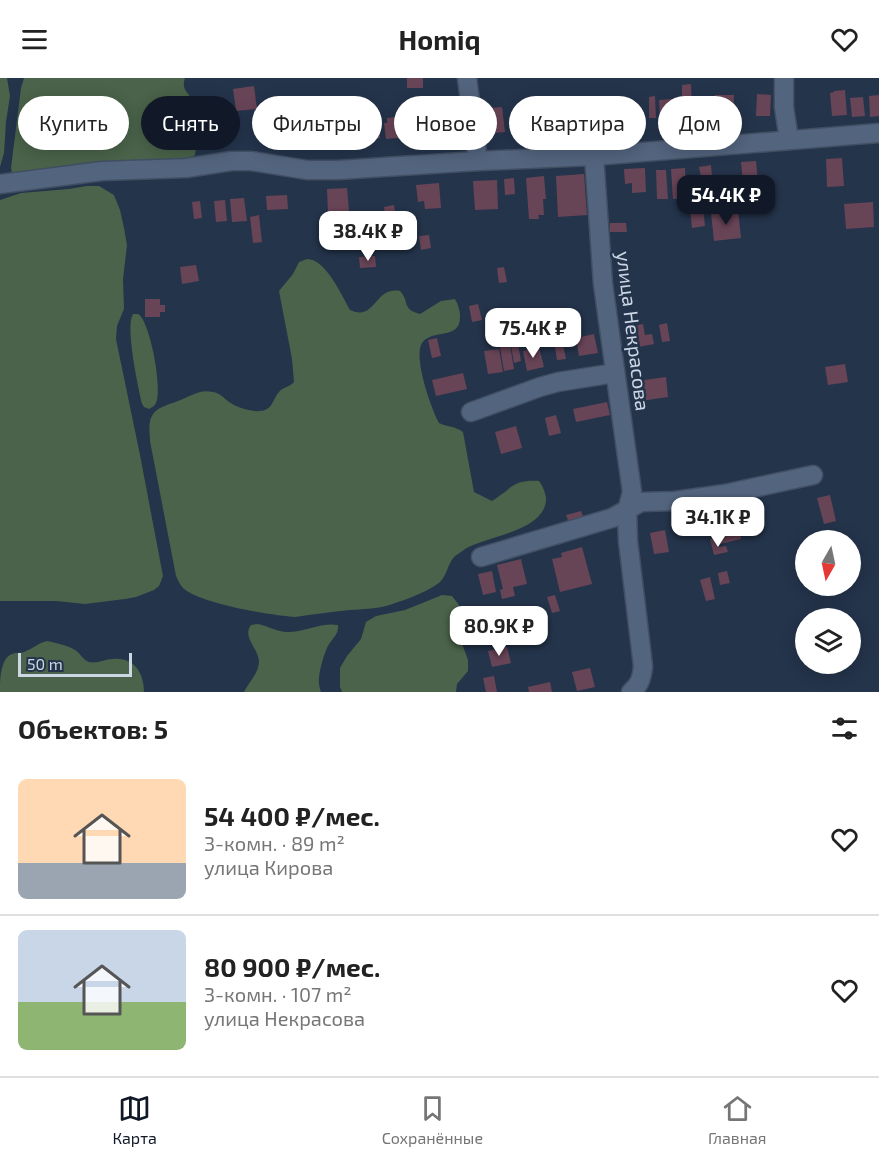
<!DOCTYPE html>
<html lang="ru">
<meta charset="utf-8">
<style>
body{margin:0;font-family:"Exo 2",sans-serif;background:#f2f2f2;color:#222;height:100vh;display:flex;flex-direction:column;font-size:22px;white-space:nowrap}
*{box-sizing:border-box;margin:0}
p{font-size:20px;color:#767676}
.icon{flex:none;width:33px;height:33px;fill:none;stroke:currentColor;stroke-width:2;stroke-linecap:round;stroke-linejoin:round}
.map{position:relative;height:614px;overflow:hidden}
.side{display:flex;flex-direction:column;background:#fff;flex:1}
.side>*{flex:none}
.hud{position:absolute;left:18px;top:18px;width:843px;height:54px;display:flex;gap:12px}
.needle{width:39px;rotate:189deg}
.fabs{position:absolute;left:795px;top:452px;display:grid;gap:12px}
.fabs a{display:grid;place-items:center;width:66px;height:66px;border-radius:50%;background:#fff;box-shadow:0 3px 15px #0003;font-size:30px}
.scale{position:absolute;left:18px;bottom:15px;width:114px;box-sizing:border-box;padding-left:6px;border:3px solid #ccd6e5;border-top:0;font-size:16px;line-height:21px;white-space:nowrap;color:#ccd6e5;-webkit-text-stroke:4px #24344b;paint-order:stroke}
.price{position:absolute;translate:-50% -51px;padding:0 14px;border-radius:12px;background:#fff;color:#222;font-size:20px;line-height:39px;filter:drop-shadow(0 2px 3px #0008)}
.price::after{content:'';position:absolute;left:50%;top:36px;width:18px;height:14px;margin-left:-9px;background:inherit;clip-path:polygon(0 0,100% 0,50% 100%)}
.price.on{background:#111827;color:#fff}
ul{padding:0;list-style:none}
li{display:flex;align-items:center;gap:18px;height:150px;padding:0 18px}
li+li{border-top:2px solid #e0e0e0}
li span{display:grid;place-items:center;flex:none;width:168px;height:120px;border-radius:9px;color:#555}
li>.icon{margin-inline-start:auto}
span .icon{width:72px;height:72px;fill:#fffc;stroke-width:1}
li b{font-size:26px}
h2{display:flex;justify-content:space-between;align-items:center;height:72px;padding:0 18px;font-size:26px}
.chip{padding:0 21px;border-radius:27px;background:#fff;box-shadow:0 3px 15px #0003;font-size:21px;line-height:54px}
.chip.on{background:#111827;color:#fff}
header{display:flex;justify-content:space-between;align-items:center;height:78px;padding:0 18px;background:#fff;font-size:27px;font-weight:700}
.dock{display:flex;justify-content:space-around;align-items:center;height:84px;border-top:2px solid #e0e0e0;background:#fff;font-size:16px;color:#767676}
.dock a{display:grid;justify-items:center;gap:3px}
.dock .on{color:#111827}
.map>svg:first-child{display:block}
.green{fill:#4a634a}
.building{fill:#684457}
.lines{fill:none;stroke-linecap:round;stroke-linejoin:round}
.minor-casing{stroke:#424f63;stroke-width:21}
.minor{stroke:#53647e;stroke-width:18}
.labels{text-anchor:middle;stroke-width:5;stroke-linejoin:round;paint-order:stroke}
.street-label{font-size:20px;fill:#ccd6e5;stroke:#24344b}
</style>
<header><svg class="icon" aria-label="menu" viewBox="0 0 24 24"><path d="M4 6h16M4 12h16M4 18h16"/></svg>Homiq<svg class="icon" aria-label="heart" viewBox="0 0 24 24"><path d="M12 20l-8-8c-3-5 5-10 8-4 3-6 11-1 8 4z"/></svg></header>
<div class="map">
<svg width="879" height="614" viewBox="0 0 879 614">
<rect width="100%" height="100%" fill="#24344b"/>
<g class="green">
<polygon points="0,0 7,0 10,18 6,44 4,75 0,89"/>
<path d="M 24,0 L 185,0 C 180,15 193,14 191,26 C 191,27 188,35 187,36 L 195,50 L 197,61 L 195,77 L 191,80 L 167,83 L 16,98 L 12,95 L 11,90 L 21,10 Z"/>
<polygon points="87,108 99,108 114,117 120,132 124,150 127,167 123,201 124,231 117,248 116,261 140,377 163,498 159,508 154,512 136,519 125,521 85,526 56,523 0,523 0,122 21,115 69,111"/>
<path d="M 307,181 C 326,181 342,218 350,232 C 376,244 374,208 400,213 C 410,223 401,231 420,236 L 441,223 L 455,221 C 458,226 460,232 460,238 C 461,263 432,250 422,265 C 413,279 431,330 439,345 C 447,349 455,348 463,354 L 474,414 L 492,423 C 497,420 500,417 505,414 C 515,404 525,402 539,403 C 543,408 545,414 546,420 C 547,453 487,458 465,471 C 462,474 457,476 454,479 C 448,486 447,496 441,503 C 431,513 400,524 386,528 C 375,531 362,531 350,532 C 332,534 313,536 295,539 C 273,538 198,525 183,510 C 180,507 178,502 176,498 L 150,363 C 150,356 148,347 151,340 C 155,329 168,327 178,323 C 190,319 199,311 213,314 C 220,315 224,320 229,324 C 236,329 251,334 260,333 C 273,332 272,322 279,314 C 283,309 290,309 294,304 L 292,281 L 279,213 L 293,196 L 299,184 Z"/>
<path d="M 133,236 C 134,236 136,236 138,236 C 150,242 163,313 156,325 C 154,329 152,329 149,331 L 144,329 L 142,326 C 138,309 125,248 133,236 Z"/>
<polygon points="442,517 452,518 459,527 456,549 468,582 468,593 457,606 456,614 342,614 340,609 340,590 347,578 361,561 366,544 376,538 405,532"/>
<path d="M 258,546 C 269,548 278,555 290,554 C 307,553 322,544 338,547 C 339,557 332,560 328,568 C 324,575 318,597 319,605 C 319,608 320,611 321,614 L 244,614 C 249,604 259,595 259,583 C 258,570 242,559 251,547 Z"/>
<path d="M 47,563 C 56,565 67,567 75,572 C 80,575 83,582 89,584 C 97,586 105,581 113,581 C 134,579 144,595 144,614 L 0,614 C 0,602 0,581 12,576 C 16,574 21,576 26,573 C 34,570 38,565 47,563 Z"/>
</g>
<g class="building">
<rect x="407" y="0" width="16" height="10"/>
<polygon points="691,6 692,31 682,31 682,7"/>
<polygon points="254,8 257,31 236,33 233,11"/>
<polygon points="845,12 847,37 832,38 830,15 834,14 834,13"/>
<polygon points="757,16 771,17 770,38 756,38"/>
<polygon points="715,17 734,17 733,45 714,45"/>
<polygon points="879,17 879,38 870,39 869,18"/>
<polygon points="655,18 656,40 649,40 649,19"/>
<polygon points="863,19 865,38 852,39 850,20"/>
<polygon points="631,21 632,28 637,27 637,40 632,40 632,45 620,46 619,22"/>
<polygon points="672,21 673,27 676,27 677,43 660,43 659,22"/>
<rect x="701" y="22" width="8" height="25"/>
<polygon points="572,27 575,49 553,51 551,29"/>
<polygon points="502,29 505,54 481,56 478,31"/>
<polygon points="233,31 235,43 218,45 216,33"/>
<polygon points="294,35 295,50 306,49 308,67 279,70 277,52 283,52 281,36"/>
<polygon points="357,35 360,62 338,64 335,38"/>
<polygon points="682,35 695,35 696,50 683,50"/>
<polygon points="406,38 408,59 386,61 384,45 387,45 387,40"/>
<polygon points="446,38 448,59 421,61 419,41"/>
<polygon points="378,41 380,60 365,61 363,43"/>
<polygon points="328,47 329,67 315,68 313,48"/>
<polygon points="219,54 221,69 211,71 208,56"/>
<polygon points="842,80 844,108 827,109 826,81"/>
<polygon points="756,83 758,104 743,105 741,84"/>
<polygon points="711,87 712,98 701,99 699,89"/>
<polygon points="645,90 646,114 632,115 632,105 625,106 624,91"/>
<polygon points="685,90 686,110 690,110 691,120 673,121 671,91"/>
<polygon points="656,92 666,92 668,121 657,121"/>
<polygon points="584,96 587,137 558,139 556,98"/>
<polygon points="544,98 546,121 543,121 544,137 538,137 539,141 529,141 526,100"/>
<polygon points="514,100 515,116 505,117 504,101"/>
<polygon points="497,102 498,131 475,132 473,103"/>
<polygon points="439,105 441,130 425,131 424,123 418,124 416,107"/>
<polygon points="347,110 349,133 328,135 327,111"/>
<polygon points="287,117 288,131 267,132 266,118"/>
<polygon points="244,120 247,143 232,144 230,121"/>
<polygon points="225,122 227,143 216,144 214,123"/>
<polygon points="200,123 202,140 194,141 192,124"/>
<polygon points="873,124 874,149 846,151 844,126"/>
<polygon points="394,127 398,153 388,154 384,129"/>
<polygon points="703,129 705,148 692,150 690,130"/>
<polygon points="738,132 741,160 714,163 711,135"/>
<polygon points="259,137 262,164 253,165 250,139"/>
<polygon points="610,145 626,145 627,154 610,154"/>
<polygon points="429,157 431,170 421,172 419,158"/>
<polygon points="375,178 376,189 360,190 359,179"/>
<polygon points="196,187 199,203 182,206 180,189"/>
<polygon points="504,189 507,204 499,205 497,190"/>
<polygon points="145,221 160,221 160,227 165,227 165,234 160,234 160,239 145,239"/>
<polygon points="478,226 482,242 472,244 469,228"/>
<polygon points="506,244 514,291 504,293 496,246"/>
<polygon points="667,245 670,263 662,264 659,247"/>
<polygon points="643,246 645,257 652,256 654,266 633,270 629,249"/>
<polygon points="516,255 521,283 514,285 509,256"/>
<polygon points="594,256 598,275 579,278 576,260"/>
<polygon points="437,260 441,278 432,280 428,262"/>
<polygon points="562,262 566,281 557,282 554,263"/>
<polygon points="539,269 544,289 527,293 523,273"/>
<polygon points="499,271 503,294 488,296 484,273"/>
<polygon points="845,286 848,304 828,307 825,289"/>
<polygon points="463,295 467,311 436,318 432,302"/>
<polygon points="666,299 668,319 634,324 633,311 638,311 637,303"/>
<polygon points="607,324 610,337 576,344 573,331"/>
<polygon points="556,337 561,355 549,358 545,340"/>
<polygon points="516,348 522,370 501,376 495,354"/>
<polygon points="830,417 836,443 824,446 817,420"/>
<polygon points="581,433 584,441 569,445 566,437"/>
<polygon points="736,438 741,461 720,466 715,443"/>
<polygon points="665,452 669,474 654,476 650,455"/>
<polygon points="716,460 718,469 726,468 728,474 714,477 710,461"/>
<polygon points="582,469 592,506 560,514 552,481 562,479 561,475"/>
<polygon points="521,481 527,506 513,509 515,518 502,521 500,512 503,511 497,487"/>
<polygon points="492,493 496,514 483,517 478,496"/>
<polygon points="727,493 730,505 720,507 718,495"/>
<polygon points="710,499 715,521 706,523 700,502"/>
<polygon points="555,517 560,533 552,535 547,519"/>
<polygon points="507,569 511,585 492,589 488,573"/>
<polygon points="590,590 595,609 577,613 572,594"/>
<polygon points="494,598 497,614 486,614 483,600"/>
<polygon points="550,604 552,614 529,614 528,609"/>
</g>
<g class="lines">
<g class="minor-casing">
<g id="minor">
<polyline points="467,0 478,83"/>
<polyline points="784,0 784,29 789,62"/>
<path d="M 594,78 L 603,206 L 632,414 L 627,433 L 628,463 L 643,588 C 642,599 640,607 631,614"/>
<polyline points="0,106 102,93 186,90 231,83 251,83 307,92 338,92 478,83 594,78 879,55"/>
<polyline points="471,334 540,309 558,304 615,295"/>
<polyline points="481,479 612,440 641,424 675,423 725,416 813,397"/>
</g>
</g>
<use href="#minor" class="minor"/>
</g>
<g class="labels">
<g class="street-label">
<text transform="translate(633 253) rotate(83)" y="7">улица Некрасова</text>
</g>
</g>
</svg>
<div class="fabs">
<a><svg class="needle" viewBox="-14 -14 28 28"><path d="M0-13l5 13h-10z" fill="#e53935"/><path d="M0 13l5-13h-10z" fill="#767676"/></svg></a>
<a><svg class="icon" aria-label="layers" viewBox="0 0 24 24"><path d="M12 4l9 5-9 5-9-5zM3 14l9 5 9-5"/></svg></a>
</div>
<div class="scale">50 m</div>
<b class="price on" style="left:726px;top:148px">54.4K ₽</b>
<b class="price" style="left:368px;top:184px">38.4K ₽</b>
<b class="price" style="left:533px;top:281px">75.4K ₽</b>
<b class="price" style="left:718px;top:470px">34.1K ₽</b>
<b class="price" style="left:499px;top:579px">80.9K ₽</b>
<div class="hud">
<a class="chip">Купить</a>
<a class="chip on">Снять</a>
<a class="chip">Фильтры</a>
<a class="chip">Новое</a>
<a class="chip">Квартира</a>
<a class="chip">Дом</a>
</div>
</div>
<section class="side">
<h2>Объектов: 5<svg class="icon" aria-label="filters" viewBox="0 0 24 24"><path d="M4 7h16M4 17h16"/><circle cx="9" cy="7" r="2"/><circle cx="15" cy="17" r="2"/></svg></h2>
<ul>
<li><span style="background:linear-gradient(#ffd9b3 70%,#9aa5b1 0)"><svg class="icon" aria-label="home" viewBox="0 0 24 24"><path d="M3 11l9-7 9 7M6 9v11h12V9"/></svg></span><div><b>54 400 ₽/мес.</b><p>3-комн. · 89 m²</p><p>улица Кирова</p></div><svg class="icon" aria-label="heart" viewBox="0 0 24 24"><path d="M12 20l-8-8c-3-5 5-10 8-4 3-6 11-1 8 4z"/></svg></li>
<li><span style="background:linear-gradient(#c9d6e8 60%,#8fb573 0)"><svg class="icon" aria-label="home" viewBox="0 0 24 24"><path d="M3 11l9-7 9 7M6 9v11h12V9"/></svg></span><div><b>80 900 ₽/мес.</b><p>3-комн. · 107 m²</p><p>улица Некрасова</p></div><svg class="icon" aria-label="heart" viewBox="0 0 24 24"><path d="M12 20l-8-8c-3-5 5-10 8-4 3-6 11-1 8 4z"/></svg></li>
</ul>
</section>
<nav class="dock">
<a class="on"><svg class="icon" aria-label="map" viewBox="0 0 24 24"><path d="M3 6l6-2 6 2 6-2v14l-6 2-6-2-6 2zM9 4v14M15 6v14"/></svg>Карта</a>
<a><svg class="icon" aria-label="saved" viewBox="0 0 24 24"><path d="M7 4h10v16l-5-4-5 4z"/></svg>Сохранённые</a>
<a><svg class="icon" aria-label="home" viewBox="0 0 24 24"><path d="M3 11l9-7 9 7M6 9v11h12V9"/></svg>Главная</a>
</nav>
